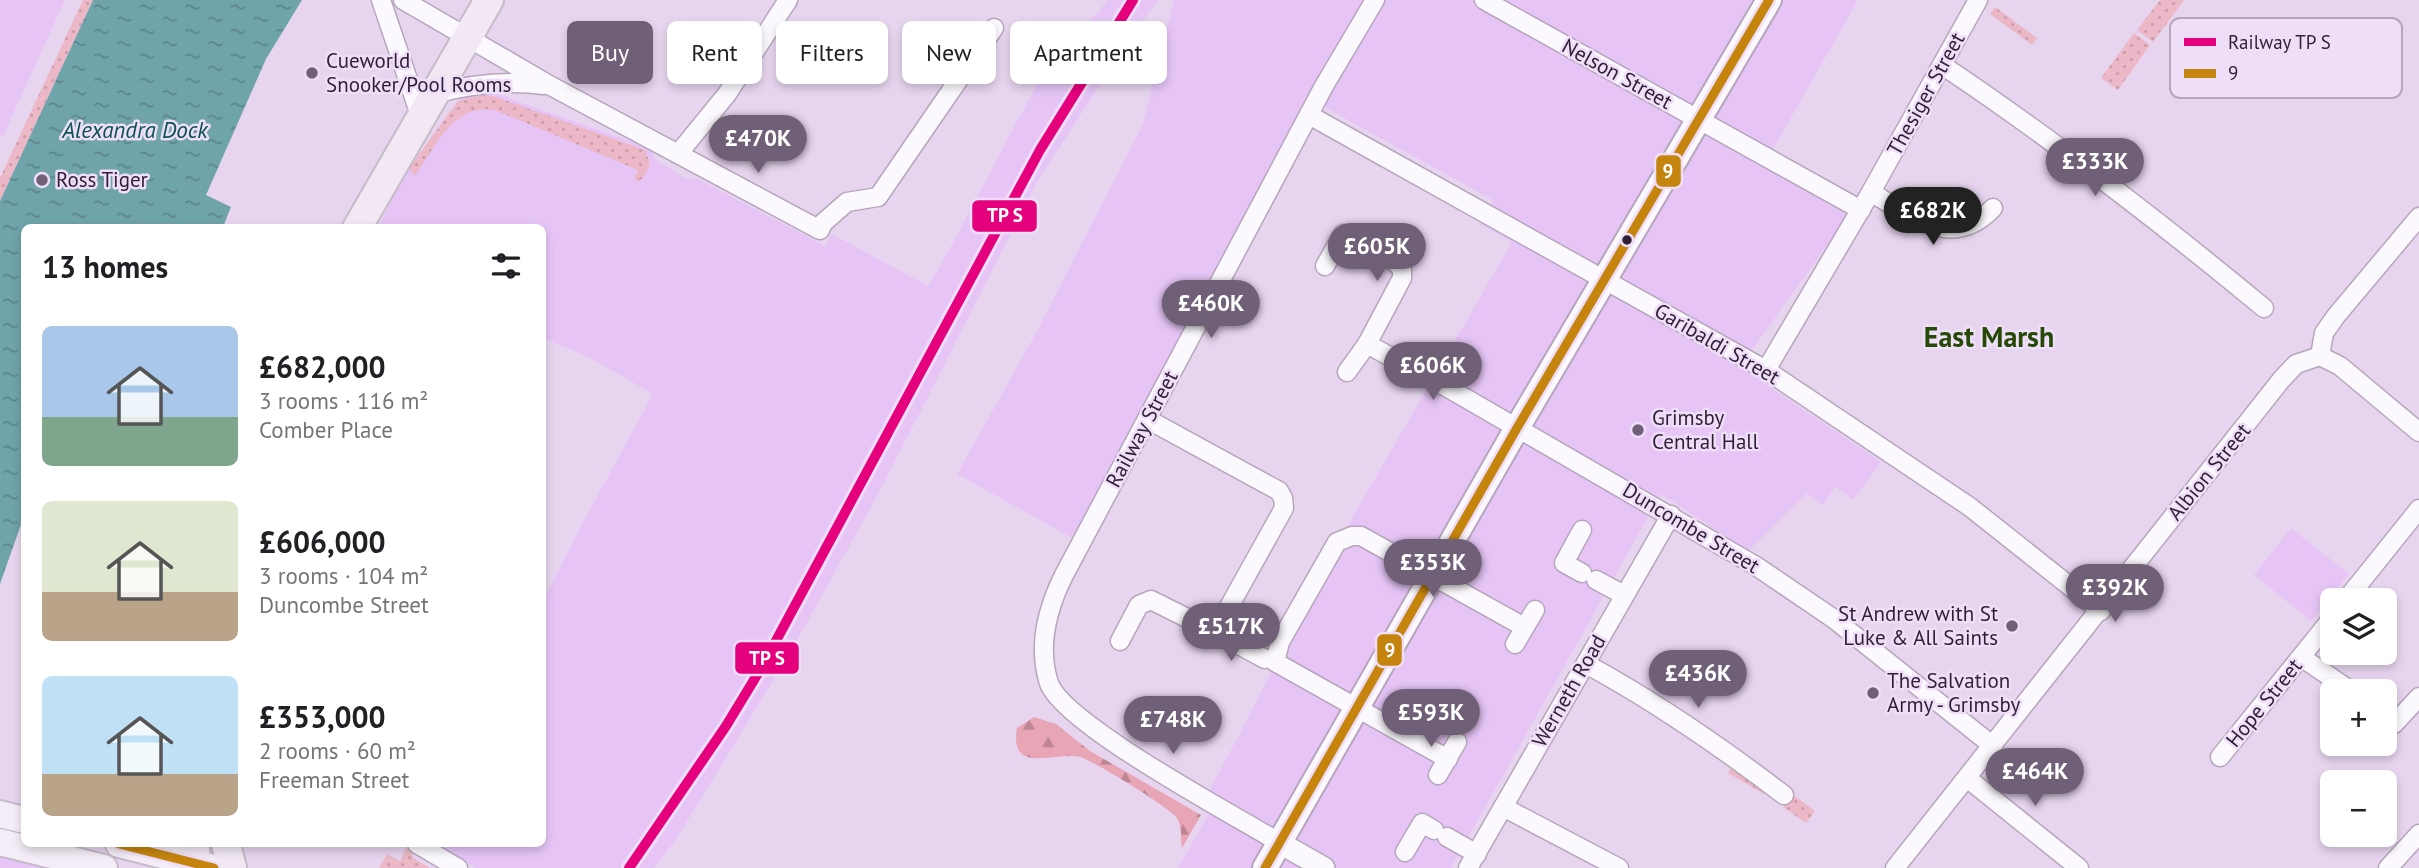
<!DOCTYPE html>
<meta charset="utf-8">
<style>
body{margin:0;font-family:"PT Sans",sans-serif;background:#f6f6f6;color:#202124;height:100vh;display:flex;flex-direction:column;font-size:26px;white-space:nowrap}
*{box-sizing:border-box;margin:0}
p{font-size:23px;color:#757577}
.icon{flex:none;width:38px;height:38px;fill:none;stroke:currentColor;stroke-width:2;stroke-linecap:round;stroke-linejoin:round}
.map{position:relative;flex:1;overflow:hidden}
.details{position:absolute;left:21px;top:224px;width:525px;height:623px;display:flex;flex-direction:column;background:#fff;border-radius:10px;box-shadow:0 4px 10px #0003}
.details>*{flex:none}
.banner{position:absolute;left:567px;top:21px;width:665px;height:63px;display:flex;gap:14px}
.fabs{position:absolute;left:2320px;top:588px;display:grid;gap:14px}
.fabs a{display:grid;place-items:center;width:77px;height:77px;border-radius:10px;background:#fff;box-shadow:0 4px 10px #0003;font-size:35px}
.price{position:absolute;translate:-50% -60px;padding:0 16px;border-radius:24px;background:#6f5f77;color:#fff;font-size:23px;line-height:46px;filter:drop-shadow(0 2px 4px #0008)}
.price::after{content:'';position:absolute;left:50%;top:42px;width:21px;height:16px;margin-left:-10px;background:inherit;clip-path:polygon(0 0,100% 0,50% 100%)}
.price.current{background:#222;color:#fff}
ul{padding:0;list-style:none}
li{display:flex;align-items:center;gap:21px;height:175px;padding:0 21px}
li span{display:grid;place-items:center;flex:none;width:196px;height:140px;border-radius:10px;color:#555}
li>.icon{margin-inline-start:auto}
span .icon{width:84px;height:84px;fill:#fffc;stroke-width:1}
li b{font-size:30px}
h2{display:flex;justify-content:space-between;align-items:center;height:84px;padding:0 21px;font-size:30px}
.tag{padding:0 24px;border-radius:10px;background:#fff;box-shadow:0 4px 10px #0003;font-size:24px;line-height:63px}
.tag.current{background:#6f5f77;color:#fff}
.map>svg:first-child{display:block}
.built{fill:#e6c5f6}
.grass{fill:url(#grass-dots)}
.forest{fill:url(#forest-firs)}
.water{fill:url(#water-ripples)}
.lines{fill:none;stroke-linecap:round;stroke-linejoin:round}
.minor-casing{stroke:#b6a6bc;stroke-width:21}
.tertiary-casing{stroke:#b6a6bc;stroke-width:24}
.secondary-casing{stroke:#b6a6bc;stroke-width:28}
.primary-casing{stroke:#c5bbc9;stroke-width:30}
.trunk-casing{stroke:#c5bbc9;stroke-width:32}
.minor{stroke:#fbf9fd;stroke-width:18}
.tertiary{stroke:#fbf9fd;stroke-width:21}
.secondary{stroke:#fbf9fd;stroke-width:24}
.primary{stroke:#f4edf7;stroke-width:26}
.trunk{stroke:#f1e8f4;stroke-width:28}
.bus-1-casing{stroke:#efdef7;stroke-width:14}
.bus-1{stroke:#c5840e;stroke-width:9}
.rail-1-casing{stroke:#efdef7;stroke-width:16}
.rail-1{stroke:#e5007d;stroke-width:10}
.poi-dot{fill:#6f5f77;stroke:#efdef7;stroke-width:2.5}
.bus-dot{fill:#2f1f36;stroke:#efdef7;stroke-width:2.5}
.labels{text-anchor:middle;stroke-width:5;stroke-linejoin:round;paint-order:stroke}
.poi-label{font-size:21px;fill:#2f1f36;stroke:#efdef7;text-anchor:start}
.street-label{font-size:21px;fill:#2f1f36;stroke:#efdef7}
.water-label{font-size:23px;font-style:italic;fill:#095353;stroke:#efdef7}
.district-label{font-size:28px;font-weight:bold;fill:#254906;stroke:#efdef7}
.key{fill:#efdef7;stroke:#b5a5bd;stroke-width:2}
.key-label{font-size:19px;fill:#2f1f36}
.line-badge{stroke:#efdef7;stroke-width:2.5}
.badge-label{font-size:19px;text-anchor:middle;font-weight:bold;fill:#fff}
</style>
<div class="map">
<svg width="2419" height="868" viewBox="0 0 2419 868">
<defs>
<pattern id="grass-dots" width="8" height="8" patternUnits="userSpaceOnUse" patternTransform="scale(1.75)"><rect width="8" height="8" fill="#ecb7c6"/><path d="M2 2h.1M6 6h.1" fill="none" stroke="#cb9dab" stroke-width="1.8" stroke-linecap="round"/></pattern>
<pattern id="forest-firs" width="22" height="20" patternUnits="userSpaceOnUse" patternTransform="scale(1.75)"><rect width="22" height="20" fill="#e8a5b6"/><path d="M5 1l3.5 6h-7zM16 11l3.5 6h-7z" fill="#bc8695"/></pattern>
<pattern id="water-ripples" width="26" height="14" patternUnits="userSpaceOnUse" patternTransform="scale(1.75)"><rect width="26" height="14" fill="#6fa4ab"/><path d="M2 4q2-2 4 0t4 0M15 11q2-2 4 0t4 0" fill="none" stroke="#5c858c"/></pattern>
</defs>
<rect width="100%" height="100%" fill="#e7d5ef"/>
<g class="built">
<polygon points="0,0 65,0 3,136 0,135"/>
<polygon points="1108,0 1159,0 1132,35 1037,182 881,489 790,653 677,838 654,868 476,868 436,844 542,844 543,601 580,528 653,394 588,357 543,338 542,228 377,228 409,168 458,101 468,95 483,92 497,94 638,144 651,150 655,159 686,179 696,178 825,246 832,234 928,286 942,263 1038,82"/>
<polygon points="1174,0 1858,0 1764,165 1848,216 1740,367 1881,462 1853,500 1836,486 1823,505 1807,493 1748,551 1661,494 1451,868 1178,868 1218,798 1209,792 1348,525 1512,242 1480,224 1493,200 1306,97 1158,387 1072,538 957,474 1036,333 1143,124"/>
<polygon points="2291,528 2349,574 2311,621 2254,575"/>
<polygon points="0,852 66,868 0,868"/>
</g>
<g class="grass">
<polygon points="83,0 93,0 0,201 0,178"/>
<polygon points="2160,0 2184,0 2153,42 2137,30"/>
<polygon points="1995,7 2037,38 2032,45 1990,14"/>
<polygon points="2134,33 2150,45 2118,90 2101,78"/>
<path d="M 483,95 L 496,97 L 645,150 L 650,163 L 644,177 L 639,181 L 634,179 L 638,170 L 497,111 C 455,100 436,146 415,176 L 409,168 L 458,101 Z"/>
<polygon points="1733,765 1765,791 1764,794 1728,773"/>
<polygon points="1792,794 1815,811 1806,823 1783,807"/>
<polygon points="406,848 414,851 412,857 430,868 379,868 387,854 400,861"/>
</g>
<path class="forest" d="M 1034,717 L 1056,724 L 1090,751 L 1201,815 L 1182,848 C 1180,840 1183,828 1177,818 C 1169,807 1094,761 1080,757 C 1055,751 1009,776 1017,728 Z"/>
<polygon class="water" points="93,0 302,0 266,59 206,195 231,207 223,227 24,228 24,516 0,584 0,201"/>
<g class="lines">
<g class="minor-casing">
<g id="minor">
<polyline points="381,0 420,115"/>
<polyline points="403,0 551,86 820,230 823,223 847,202 878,197 994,28"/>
<polyline points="1484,0 1861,210"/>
<path d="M 1942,65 C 2054,140 2160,222 2264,308"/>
<path d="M 434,94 C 471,84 506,80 544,85"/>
<polyline points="1309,115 1766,370 1970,507 2101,611"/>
<polyline points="678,154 727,94 788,0"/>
<path d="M 1871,192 C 1911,217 1952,251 1993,208"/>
<polyline points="1325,266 1343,234 1395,262 1402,269 1402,278 1367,344 1347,372"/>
<polyline points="1367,344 1448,388 1756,566 1834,619 1993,746"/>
<polyline points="2320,356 2324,333 2336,316 2419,217"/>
<polyline points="2320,356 2340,366 2419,432"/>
<polyline points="1766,370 1871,192 1978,0"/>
<polyline points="1582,573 1564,563 1582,530"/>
<polyline points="1596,580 1624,595"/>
<polyline points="2346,600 2419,509"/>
<polyline points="1215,632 1265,659"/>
<polyline points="1120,641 1139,605 1151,600 1215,632 1284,508 1283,498 1279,491 1147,419"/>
<polyline points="1515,644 1535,610"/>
<polyline points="2301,657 2351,691"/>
<path d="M 1586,664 C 1656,702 1721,747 1784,795"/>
<polyline points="2385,721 2394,724 2419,697"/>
<polyline points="2220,757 2333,617"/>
<polyline points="1448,759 1275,662 1280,642 1337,542 1352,536 1361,536 1524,627"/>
<polyline points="1438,775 1457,742"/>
<polyline points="1967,778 2079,868"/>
<polyline points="1503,807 1619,868"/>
<polyline points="1447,837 1477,854"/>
<path d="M 1280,843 C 1236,816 1063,724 1049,683 C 1037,646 1048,607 1064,575 L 1324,86 L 1375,0"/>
<polyline points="417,844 458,868"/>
<polyline points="1405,852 1422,823 1434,830"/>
<polyline points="1468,868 1671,515"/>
<polyline points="1895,868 2281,380 2296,364 2320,356"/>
<polyline points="2388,868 2419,834"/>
</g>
</g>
<g class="tertiary-casing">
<polyline id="tertiary" points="1280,843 1324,868"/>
</g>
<g class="secondary-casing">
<polyline id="secondary" points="1265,868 1517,428 1769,0"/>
</g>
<g class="primary-casing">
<g id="primary">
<polyline points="0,814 24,820"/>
<polyline points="0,842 104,868"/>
<polyline points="119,844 214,868"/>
</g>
</g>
<g class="trunk-casing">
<g id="trunk">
<polyline points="357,228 489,0"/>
<polyline points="194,844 198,868"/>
<polyline points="226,844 232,868"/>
</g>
</g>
<use href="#minor" class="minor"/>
<use href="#tertiary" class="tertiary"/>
<use href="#secondary" class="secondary"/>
<use href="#primary" class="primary"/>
<use href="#trunk" class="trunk"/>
<g class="bus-1-casing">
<g id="bus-1">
<polyline points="119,844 214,868"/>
<polyline points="1265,868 1517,428 1769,0"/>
</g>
</g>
<use href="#bus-1" class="bus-1"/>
<g class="rail-1-casing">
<polyline id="rail-1" points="629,868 726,726 763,665 1040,150 1133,0"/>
</g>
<use href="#rail-1" class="rail-1"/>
</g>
<g class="poi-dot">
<circle cx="312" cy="73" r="7"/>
<circle cx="42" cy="180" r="7"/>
<circle cx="1638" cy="430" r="7"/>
<circle cx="2012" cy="626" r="7"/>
<circle cx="1873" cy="693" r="7"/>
</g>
<circle class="bus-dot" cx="1627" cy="240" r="6"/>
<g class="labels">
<g class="poi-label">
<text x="326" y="68">Cueworld<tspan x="326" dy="24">Snooker/Pool Rooms</tspan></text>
<text x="56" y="187">Ross Tiger</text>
<text x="1652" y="425">Grimsby<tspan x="1652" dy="24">Central Hall</tspan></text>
<text x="1998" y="621" text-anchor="end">St Andrew with St<tspan x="1998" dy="24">Luke &amp; All Saints</tspan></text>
<text x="1887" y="688">The Salvation<tspan x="1887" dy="24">Army - Grimsby</tspan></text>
</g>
<g class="street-label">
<text transform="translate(1617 74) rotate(29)" y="7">Nelson Street</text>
<text transform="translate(1926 94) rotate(-61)" y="7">Thesiger Street</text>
<text transform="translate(1717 344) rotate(30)" y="7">Garibaldi Street</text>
<text transform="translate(1142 429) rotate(-62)" y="7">Railway Street</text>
<text transform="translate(2209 472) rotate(-51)" y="7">Albion Street</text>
<text transform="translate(1691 528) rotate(31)" y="7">Duncombe Street</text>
<text transform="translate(1569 691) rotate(-60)" y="7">Werneth Road</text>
<text transform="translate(2264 703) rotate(-51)" y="7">Hope Street</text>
</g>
<g class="water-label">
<text x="135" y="138">Alexandra Dock</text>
</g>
<g class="district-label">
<text x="1989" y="347">East Marsh</text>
</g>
</g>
<rect x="2170" y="18" width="232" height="80" rx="10" class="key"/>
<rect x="2184" y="38" width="32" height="8" fill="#e5007d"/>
<rect x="2184" y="69" width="32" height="9" fill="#c5840e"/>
<g class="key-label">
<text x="2228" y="49">Railway TP S</text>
<text x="2228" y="80">9</text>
</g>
<g class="line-badge">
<rect x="1655" y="154" width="27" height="34" rx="7" fill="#c5840e"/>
<rect x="971" y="199" width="67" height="34" rx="7" fill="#e5007d"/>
<rect x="1376" y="633" width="27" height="34" rx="7" fill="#c5840e"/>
<rect x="734" y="641" width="66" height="34" rx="7" fill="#e5007d"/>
</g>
<g class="badge-label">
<text x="1668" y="178">9</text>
<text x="1005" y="222">TP S</text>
<text x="1390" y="657">9</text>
<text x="767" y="665">TP S</text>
</g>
</svg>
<div class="fabs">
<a><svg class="icon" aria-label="layers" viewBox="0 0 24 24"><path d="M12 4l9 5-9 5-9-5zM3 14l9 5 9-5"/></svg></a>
<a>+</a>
<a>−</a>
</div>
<b class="price" style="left:758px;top:175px">£470K</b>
<b class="price" style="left:2095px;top:198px">£333K</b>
<b class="price current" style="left:1933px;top:247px">£682K</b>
<b class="price" style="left:1377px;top:283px">£605K</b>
<b class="price" style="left:1211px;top:340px">£460K</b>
<b class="price" style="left:1433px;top:402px">£606K</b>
<b class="price" style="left:1433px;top:599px">£353K</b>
<b class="price" style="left:2115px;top:624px">£392K</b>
<b class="price" style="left:1231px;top:663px">£517K</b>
<b class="price" style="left:1698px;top:710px">£436K</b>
<b class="price" style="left:1431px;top:749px">£593K</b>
<b class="price" style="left:1173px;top:756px">£748K</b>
<b class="price" style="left:2035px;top:808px">£464K</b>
<div class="banner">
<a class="tag current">Buy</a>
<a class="tag">Rent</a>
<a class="tag">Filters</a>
<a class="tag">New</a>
<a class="tag">Apartment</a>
</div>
<section class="details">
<h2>13 homes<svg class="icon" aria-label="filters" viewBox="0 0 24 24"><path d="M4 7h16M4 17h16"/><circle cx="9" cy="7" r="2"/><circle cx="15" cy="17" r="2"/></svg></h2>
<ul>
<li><span style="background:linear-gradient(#a9c7e8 65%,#7fa58c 0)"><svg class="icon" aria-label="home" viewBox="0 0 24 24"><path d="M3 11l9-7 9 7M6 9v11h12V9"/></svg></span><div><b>£682,000</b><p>3 rooms · 116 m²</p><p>Comber Place</p></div></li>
<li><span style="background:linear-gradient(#dfe7d0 65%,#b9a48a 0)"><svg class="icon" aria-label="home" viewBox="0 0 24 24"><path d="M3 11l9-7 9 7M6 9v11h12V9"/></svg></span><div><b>£606,000</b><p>3 rooms · 104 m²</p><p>Duncombe Street</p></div></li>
<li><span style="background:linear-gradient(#bfe0f5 70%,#b9a48a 0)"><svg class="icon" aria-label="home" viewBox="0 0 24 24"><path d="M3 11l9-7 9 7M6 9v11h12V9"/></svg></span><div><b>£353,000</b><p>2 rooms · 60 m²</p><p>Freeman Street</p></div></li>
</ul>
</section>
</div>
